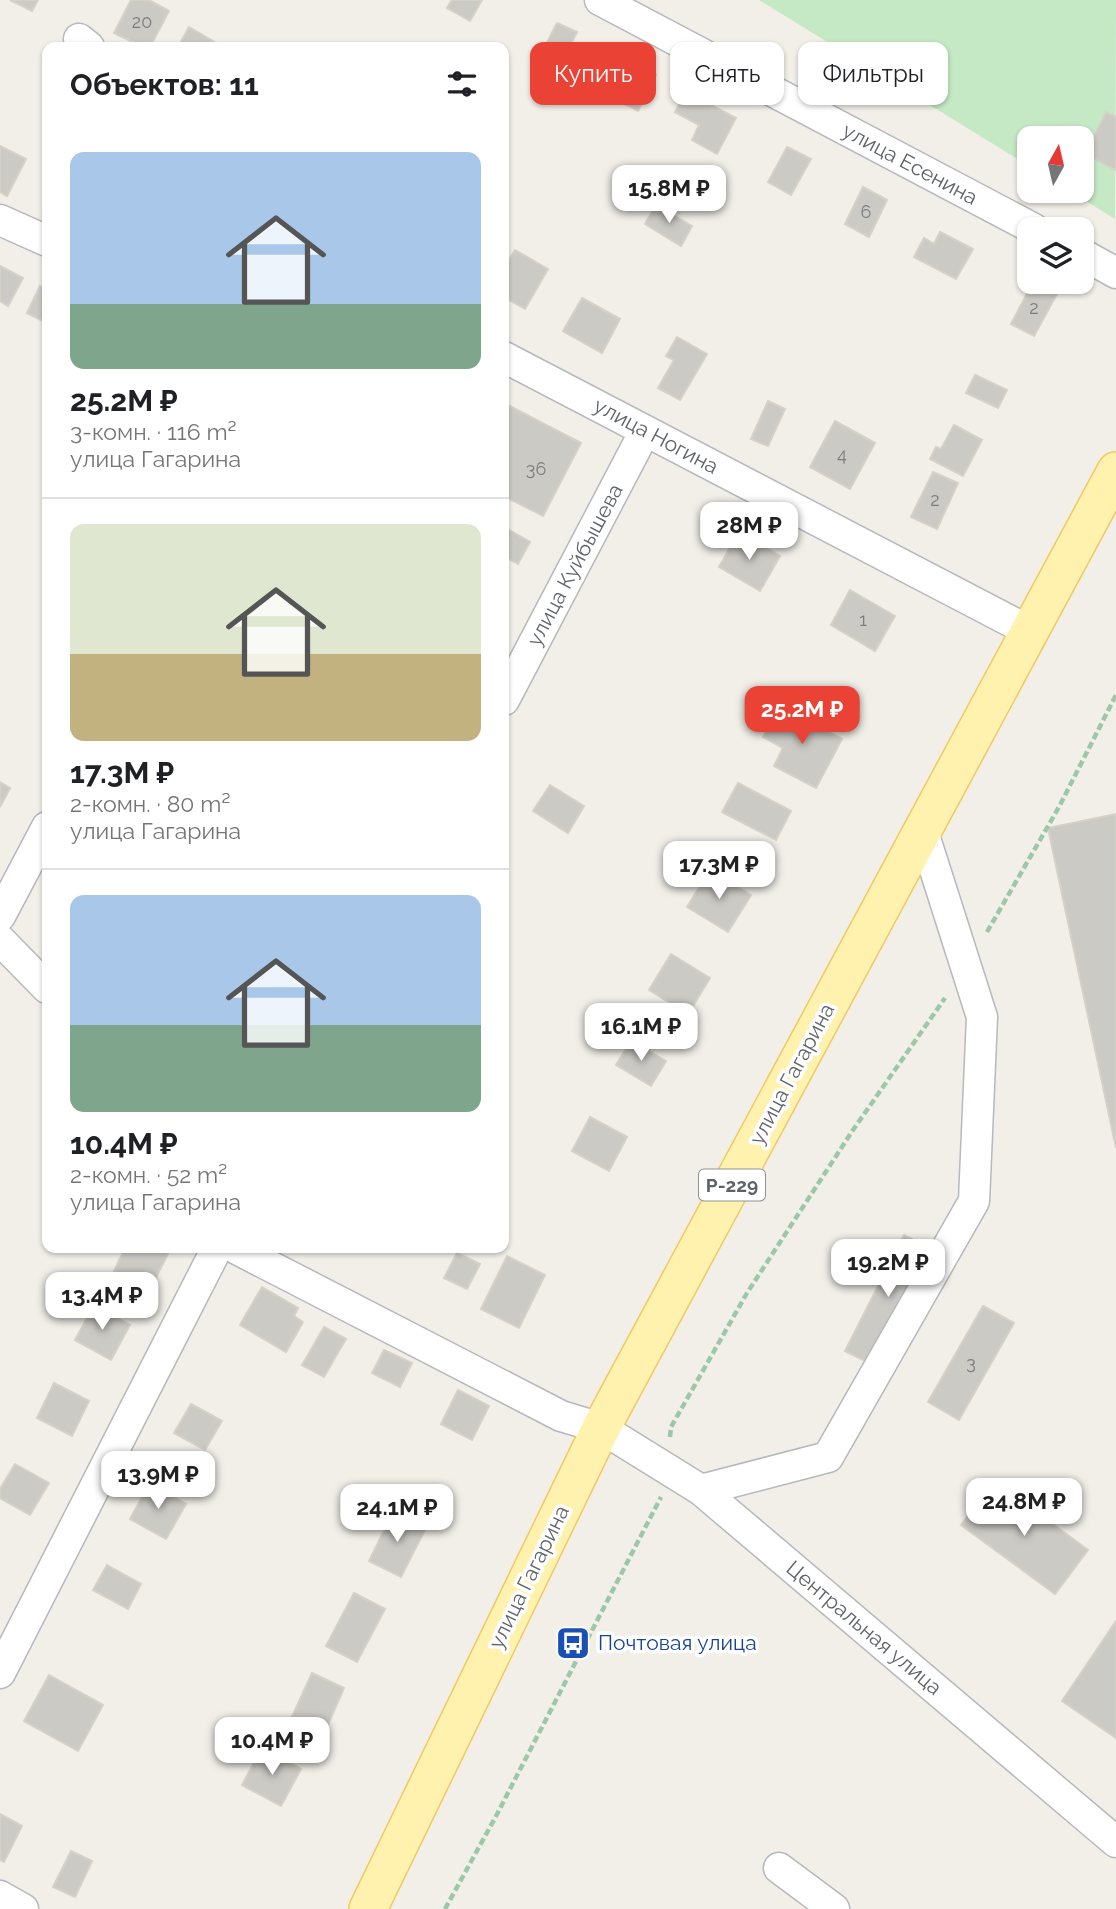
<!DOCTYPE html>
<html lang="ru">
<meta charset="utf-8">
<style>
body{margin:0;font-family:Raleway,sans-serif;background:#f2f2f2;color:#202124;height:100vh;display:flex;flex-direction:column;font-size:26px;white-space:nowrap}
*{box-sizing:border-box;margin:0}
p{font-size:23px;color:#757577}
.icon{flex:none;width:38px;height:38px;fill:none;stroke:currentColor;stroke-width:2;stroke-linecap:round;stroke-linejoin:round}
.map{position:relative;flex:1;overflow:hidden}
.sheet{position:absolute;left:42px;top:42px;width:467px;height:1211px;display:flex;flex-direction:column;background:#fff;border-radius:14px;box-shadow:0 2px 5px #0004}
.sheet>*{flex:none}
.top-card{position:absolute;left:530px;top:42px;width:480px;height:63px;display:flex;gap:14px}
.needle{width:46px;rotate:8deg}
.controls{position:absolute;left:1017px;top:126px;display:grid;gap:14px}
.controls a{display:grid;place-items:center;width:77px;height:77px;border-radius:14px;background:#fff;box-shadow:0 2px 5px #0004;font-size:35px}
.price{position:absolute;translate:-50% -60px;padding:0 16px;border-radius:14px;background:#fff;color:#222;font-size:23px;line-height:46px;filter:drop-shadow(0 2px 4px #0008)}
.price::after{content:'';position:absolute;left:50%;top:42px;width:21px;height:16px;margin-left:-10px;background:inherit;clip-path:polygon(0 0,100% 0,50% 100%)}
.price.selected{background:#ea4335;color:#fff}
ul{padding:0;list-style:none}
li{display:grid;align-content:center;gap:14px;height:371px;padding:0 28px}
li+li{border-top:2px solid #e0e0e0}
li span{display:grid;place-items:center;height:217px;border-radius:14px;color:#555}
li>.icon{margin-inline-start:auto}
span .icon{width:126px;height:126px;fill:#fffc;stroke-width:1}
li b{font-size:30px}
h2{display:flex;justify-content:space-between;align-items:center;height:84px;padding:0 28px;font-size:30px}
.tag{padding:0 24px;border-radius:14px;background:#fff;box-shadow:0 2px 5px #0004;font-size:24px;line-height:63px}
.tag.selected{background:#ea4335;color:#fff}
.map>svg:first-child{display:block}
.green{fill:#c5e8c5}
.building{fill:#cccac5;stroke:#d6d1c6;stroke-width:2}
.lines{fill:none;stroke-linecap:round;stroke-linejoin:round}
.minor-casing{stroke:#b5b8bc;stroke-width:33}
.major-casing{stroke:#f2c960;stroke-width:40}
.path{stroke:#9cc7a9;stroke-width:4.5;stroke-dasharray:7 3.5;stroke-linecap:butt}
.minor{stroke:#fff;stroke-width:30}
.major{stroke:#fff2af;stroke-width:37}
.labels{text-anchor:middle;stroke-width:7;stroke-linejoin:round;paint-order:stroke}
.number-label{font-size:18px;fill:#7a7d7f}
.shield{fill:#fff;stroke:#8f9295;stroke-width:2}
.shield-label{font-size:19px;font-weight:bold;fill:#5f6368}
.street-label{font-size:21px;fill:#5f6368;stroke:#fff}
.transit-label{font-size:21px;fill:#164399;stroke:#fff;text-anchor:start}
</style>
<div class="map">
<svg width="1116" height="1909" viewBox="0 0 1116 1909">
<rect width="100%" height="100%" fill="#f1efe8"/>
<polygon class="green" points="759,0 1116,0 1115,219 1070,191 1082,191 1082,138 1029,138 1029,166"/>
<g class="building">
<polygon points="10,0 38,0 32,11"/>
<polygon points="131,0 149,0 169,11 150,47 143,47 114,33"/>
<polygon points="452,0 482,0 470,21 447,8"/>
<polygon points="557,23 577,32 559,68 539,58"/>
<polygon points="189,27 223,47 178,47"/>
<polygon points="620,56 656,75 638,111 602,92"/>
<polygon points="686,92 736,118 717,154 692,140 699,125 675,112"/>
<polygon points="1106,112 1116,117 1116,170 1085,154"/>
<polygon points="0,146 26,159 7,196 0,192"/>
<polygon points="787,147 811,159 791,195 768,182"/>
<polygon points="863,187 887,200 869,237 845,224"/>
<polygon points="656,205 692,226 681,246 645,224"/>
<polygon points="940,232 973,249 956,279 914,257 924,238 934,244"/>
<polygon points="515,250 548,269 525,309 504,297 504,268"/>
<polygon points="0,266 23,278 8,306 0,301"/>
<polygon points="1033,282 1058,292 1034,336 1011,324"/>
<polygon points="40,286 47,290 47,317 45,322 27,313"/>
<polygon points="582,298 620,319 602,353 563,331"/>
<polygon points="677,337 707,354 680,400 658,388 674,360 666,356"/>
<polygon points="975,375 1007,390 998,408 966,393"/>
<polygon points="768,401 785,409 768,446 751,439"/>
<polygon points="504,403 581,443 543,516 504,496"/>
<polygon points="835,421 875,443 850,489 810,467"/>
<polygon points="954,425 982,440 963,476 930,459 936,447 941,449"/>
<polygon points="933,472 958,483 937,529 911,517"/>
<polygon points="504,527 530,542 518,564 504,556"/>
<polygon points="739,532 780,556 760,591 719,567"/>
<polygon points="850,590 895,616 875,651 831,625"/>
<polygon points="779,706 842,739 816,788 774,766 783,748 763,737"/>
<polygon points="0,782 10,788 0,807"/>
<polygon points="738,783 791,811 776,840 722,812"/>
<polygon points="550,785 584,806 568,833 533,811"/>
<polygon points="1116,814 1116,1148 1048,828"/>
<polygon points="710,870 751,895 728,932 687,907"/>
<polygon points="671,954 710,978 688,1014 649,990"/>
<polygon points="631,1041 666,1061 651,1086 616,1065"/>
<polygon points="590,1117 627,1137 609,1171 572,1151"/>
<polygon points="904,1235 931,1249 871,1364 845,1351"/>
<polygon points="125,1248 154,1248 168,1254 150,1289 114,1271"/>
<polygon points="457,1253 480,1264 467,1289 444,1278"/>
<polygon points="507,1256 545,1275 519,1328 481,1309"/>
<polygon points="262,1287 298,1308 294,1316 303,1322 286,1352 240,1325"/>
<polygon points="94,1305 130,1325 111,1360 75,1340"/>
<polygon points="983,1306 1014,1323 959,1420 928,1402"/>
<polygon points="324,1327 346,1339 324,1377 302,1365"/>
<polygon points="384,1350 412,1363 400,1387 372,1373"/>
<polygon points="54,1383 89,1401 72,1436 37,1418"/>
<polygon points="458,1390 489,1406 472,1440 441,1424"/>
<polygon points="191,1404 222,1421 205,1450 174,1433"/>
<polygon points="15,1464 49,1483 30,1515 0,1498 0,1489"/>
<polygon points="994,1481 1088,1550 1055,1594 961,1525"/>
<polygon points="149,1484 186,1504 166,1539 130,1519"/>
<polygon points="393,1512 426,1528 401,1577 369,1561"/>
<polygon points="107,1565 141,1584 128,1609 93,1590"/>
<polygon points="354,1593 385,1609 357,1662 326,1646"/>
<polygon points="1116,1621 1116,1738 1062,1701"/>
<polygon points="312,1673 344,1688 323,1736 290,1721"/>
<polygon points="49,1675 103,1705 78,1751 24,1721"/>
<polygon points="262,1748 301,1769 281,1806 242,1785"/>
<polygon points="0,1814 22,1826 4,1862 0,1860"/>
<polygon points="71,1851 92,1861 75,1897 53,1887"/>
</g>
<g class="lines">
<g class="minor-casing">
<g id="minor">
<polyline points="600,0 1034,229"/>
<polyline points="79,39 89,47"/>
<polyline points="0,220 47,241"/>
<polyline points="1082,254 1116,273"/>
<polyline points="504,357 1031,632"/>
<polyline points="504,700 645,431"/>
<polyline points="0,916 47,827"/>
<polyline points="0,940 47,988"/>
<polyline points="235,1248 561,1416 601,1428 701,1490 1116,1842"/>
<polyline points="701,1490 828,1457 974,1201 982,1017 923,832"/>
<polyline points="0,1673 217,1248"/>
<polyline points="779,1868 834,1909"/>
<polyline points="0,1896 23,1909"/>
</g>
</g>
<g class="major-casing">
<polyline id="major" points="368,1909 601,1428 1116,471"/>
</g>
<g class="path">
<polyline points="987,932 1059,807 1116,695"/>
<polyline points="670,1437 671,1427 747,1293 853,1130 945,998"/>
<polyline points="445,1909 495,1818 661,1497"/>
</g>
<use href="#minor" class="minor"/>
<use href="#major" class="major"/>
</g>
<defs>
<g id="bus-square" transform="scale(1.75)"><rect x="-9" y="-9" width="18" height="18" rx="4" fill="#1a4fb4" stroke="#fff"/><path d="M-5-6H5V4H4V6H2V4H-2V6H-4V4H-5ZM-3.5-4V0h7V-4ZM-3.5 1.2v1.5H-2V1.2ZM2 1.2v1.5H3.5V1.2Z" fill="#fff"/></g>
</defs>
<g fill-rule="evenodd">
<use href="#bus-square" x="573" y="1643"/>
</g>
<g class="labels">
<g class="number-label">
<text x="142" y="28">20</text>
<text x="866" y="218">6</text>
<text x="1034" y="314">2</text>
<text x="842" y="461">4</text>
<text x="536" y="475">36</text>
<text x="935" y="506">2</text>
<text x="863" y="626">1</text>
<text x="971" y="1369">3</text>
</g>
<rect class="shield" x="699" y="1169.5" width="66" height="31" rx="5"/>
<g class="shield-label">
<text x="732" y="1192">Р-229</text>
</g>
<g class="street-label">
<text transform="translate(910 164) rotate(28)" y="7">улица Есенина</text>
<text transform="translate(656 436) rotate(28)" y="7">улица Ногина</text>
<text transform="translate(575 565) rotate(-62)" y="7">улица Куйбышева</text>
<text transform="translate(792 1074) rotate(-62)" y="7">улица Гагарина</text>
<text transform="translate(529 1577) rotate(-64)" y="7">улица Гагарина</text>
<text transform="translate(864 1628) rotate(40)" y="7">Центральная улица</text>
</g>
<g class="transit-label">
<text x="598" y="1650">Почтовая улица</text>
</g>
</g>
</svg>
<div class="controls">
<a><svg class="needle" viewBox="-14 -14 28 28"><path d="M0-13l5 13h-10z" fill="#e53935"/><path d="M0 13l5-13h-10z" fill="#757577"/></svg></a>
<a><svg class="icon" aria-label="layers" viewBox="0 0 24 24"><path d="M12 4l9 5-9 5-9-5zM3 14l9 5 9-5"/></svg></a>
</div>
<b class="price" style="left:669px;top:225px">15.8M ₽</b>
<b class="price" style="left:749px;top:562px">28M ₽</b>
<b class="price selected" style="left:802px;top:746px">25.2M ₽</b>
<b class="price" style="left:719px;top:901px">17.3M ₽</b>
<b class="price" style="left:641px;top:1063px">16.1M ₽</b>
<b class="price" style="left:888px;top:1299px">19.2M ₽</b>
<b class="price" style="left:102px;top:1332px">13.4M ₽</b>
<b class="price" style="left:158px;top:1511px">13.9M ₽</b>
<b class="price" style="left:1024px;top:1538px">24.8M ₽</b>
<b class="price" style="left:397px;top:1544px">24.1M ₽</b>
<b class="price" style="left:272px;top:1777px">10.4M ₽</b>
<div class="top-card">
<a class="tag selected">Купить</a>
<a class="tag">Снять</a>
<a class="tag">Фильтры</a>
</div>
<section class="sheet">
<h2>Объектов: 11<svg class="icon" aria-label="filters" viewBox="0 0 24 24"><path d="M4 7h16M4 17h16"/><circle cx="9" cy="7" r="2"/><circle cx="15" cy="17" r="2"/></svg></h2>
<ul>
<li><span style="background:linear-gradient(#a9c7e8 70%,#7fa58c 0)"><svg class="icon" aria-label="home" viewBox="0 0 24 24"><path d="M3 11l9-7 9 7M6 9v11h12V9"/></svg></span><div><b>25.2M ₽</b><p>3-комн. · 116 m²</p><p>улица Гагарина</p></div></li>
<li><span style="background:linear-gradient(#dfe7d0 60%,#c2b280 0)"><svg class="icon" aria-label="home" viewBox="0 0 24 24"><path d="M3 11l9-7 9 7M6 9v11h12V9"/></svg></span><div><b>17.3M ₽</b><p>2-комн. · 80 m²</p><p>улица Гагарина</p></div></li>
<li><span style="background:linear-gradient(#a9c7e8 60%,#7fa58c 0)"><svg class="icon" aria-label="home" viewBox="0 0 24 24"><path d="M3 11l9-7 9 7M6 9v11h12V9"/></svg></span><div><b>10.4M ₽</b><p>2-комн. · 52 m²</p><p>улица Гагарина</p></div></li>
</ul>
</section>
</div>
